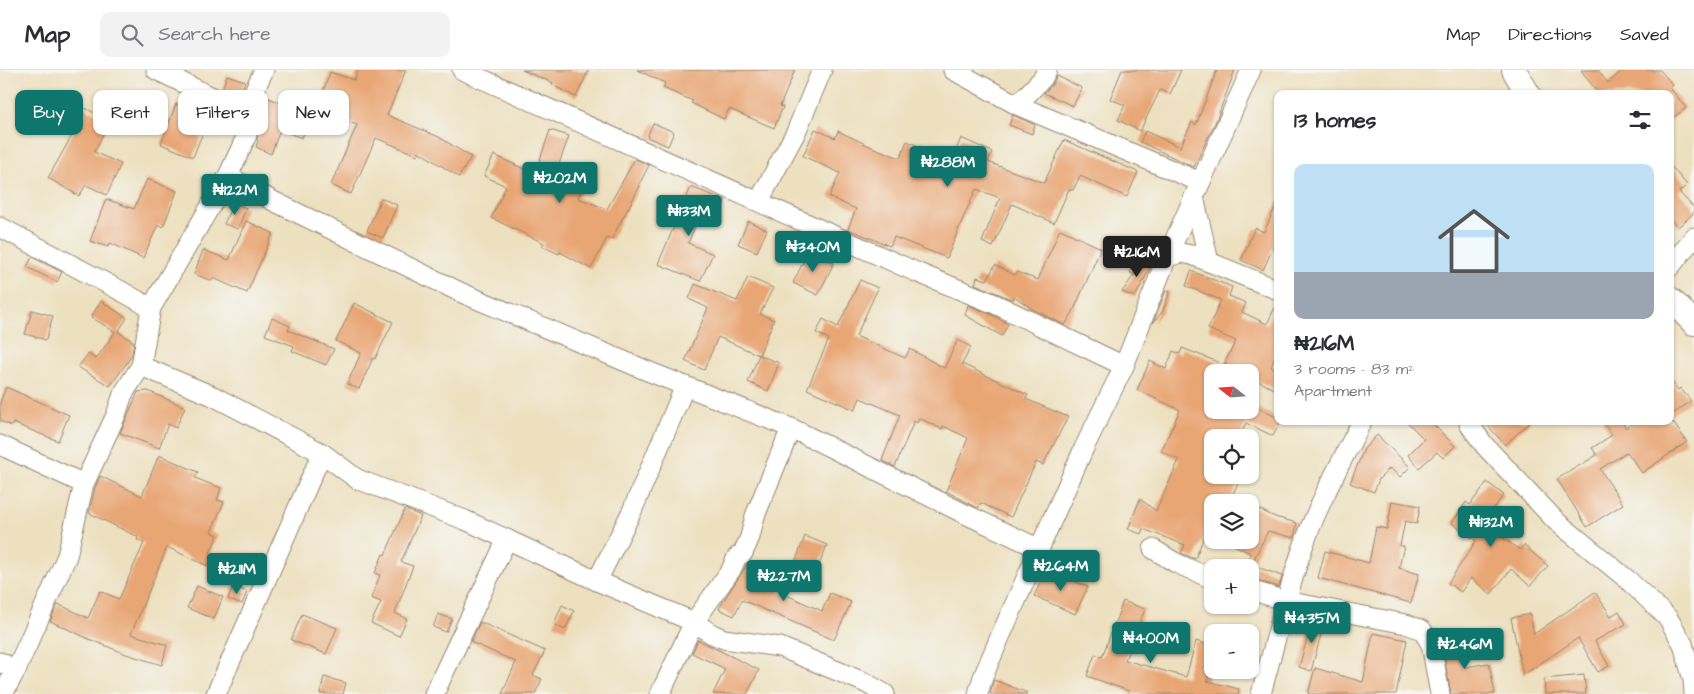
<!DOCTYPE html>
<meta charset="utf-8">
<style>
body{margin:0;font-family:"Architects Daughter",sans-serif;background:#f2f2f3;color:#2b2b33;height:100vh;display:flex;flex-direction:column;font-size:19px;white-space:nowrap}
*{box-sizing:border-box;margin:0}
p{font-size:16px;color:#7c7c81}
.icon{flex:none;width:28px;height:28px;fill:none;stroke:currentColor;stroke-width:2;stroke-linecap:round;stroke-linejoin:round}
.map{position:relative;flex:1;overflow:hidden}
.side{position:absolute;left:1274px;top:20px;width:400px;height:335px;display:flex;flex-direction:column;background:#fff;border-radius:10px;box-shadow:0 1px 4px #0004}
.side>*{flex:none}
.banner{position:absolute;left:15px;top:20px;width:475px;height:45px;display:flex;gap:10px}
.needle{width:32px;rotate:287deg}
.buttons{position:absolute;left:1204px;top:294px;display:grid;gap:10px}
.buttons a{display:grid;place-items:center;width:55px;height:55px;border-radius:10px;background:#fff;box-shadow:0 1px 4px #0004;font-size:25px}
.price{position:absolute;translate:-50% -42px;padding:0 11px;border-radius:5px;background:#0f766e;color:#fff;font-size:16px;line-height:32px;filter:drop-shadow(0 1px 2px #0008)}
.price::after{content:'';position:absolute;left:50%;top:30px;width:15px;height:11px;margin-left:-8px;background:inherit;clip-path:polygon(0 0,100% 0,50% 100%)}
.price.on{background:#222;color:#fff}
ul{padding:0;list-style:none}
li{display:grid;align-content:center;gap:10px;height:265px;padding:0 20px}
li+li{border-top:1px solid #e1e1e2}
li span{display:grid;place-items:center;height:155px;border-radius:10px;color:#555}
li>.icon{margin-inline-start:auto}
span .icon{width:90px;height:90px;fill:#fffc;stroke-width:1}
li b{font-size:21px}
h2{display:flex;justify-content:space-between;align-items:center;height:60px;padding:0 20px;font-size:21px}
.tag{padding:0 18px;border-radius:10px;background:#fff;box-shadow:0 1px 4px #0004;font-size:18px;line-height:45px}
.tag.on{background:#0f766e;color:#fff}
header{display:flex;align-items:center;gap:30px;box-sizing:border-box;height:70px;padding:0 25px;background:#fff;border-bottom:1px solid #e1e1e2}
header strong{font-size:24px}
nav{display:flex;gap:28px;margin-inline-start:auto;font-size:18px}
.search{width:350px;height:45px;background:#f2f2f3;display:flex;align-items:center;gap:12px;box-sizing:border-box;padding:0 18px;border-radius:10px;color:#7c7c81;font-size:19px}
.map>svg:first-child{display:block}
.building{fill:#e9a674}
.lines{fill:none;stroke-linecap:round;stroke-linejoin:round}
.minor-casing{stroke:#94856e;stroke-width:21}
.major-casing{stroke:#94856e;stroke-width:26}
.minor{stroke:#fff;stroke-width:19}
.major{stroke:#fff;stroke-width:24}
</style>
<header>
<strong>Map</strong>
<div class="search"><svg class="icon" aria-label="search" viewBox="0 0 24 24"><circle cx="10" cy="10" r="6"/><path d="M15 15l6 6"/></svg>Search here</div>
<nav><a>Map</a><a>Directions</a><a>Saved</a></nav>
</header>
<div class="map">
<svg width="1694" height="624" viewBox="0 0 1694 624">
<rect width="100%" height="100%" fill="#f6f6f2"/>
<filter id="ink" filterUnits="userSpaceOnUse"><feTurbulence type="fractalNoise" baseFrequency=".02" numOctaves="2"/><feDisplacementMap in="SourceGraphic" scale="10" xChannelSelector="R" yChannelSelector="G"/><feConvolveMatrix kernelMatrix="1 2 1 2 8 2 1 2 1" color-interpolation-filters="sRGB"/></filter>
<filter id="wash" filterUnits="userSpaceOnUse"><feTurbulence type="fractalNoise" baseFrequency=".0096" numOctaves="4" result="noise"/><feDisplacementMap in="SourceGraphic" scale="20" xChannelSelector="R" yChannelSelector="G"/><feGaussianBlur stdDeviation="1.12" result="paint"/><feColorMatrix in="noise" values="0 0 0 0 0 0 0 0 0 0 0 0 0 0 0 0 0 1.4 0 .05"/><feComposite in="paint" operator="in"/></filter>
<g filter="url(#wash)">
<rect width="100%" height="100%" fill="#ede0bf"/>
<g id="blocks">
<g class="building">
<polygon points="358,0 406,0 387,45 439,67 471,87 459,107 418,81 417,85 376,68 351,124 331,115 357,55 338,48 345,30 323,22 330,2 354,10"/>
<polygon points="522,0 589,0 576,27 552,15 553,13"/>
<polygon points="637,0 795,0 780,36 783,37 774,58 729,39 724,49 691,33 693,31 663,18 665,13"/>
<polygon points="1122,0 1181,0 1170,24 1160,20 1140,61 1118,50 1125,35 1110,29"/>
<polygon points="1217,0 1235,0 1216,51 1194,97 1140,72 1145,61 1180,77 1192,52 1196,55"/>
<polygon points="1581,0 1598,0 1608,13 1623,0 1660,0 1673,15 1670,18 1686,38 1670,50 1670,24 1595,24 1597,22"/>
<polygon points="227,5 245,11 240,25 222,19"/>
<polygon points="1057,6 1082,18 1073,36 1044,23 1051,16"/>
<polygon points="269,28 311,45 302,68 280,60 271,84 256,77 258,71 257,70 258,55"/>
<polygon points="176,34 209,47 193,87 161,74"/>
<polygon points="81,36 110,51 94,82 121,94 107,125 86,115 79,126 48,108 75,60 70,58"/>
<polygon points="1013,45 1035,55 1032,64 1009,55"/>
<polygon points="653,53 674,62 668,76 647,67"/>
<polygon points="815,59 835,68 838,61 874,78 900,88 907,71 952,90 961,68 992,82 988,92 1044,113 1064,70 1138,102 1127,127 1080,106 1073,120 1069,119 1054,153 1012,134 993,177 982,172 1000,128 976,119 961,153 947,188 894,167 890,176 848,159 856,139 829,127 840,103 803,86"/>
<polygon points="550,60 569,66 558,97 579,104 575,118 581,120 578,128 607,139 635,89 649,95 639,115 640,116 611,170 607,168 591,199 560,182 559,184 542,176 544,173 491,148 506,116 484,106 494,85 535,104"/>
<polygon points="1670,95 1687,115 1679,122 1694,138 1694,143 1678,157 1670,149"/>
<polygon points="147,109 177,121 163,157 158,155 143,188 110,173 108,177 90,171 106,129 134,139"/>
<polygon points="691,117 725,130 720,143 704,136 688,173 713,184 700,211 658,194"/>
<polygon points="381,128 397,135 383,168 367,161"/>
<polygon points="1278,131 1278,167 1263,200 1241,190 1255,158 1264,162"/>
<polygon points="233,133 246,138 238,159 224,154"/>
<polygon points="246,151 273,163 247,223 213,208 212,211 194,204 203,180 229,190"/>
<polygon points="748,151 767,160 757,182 738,174"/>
<polygon points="1060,159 1101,178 1073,242 1065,255 1032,239 1014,226 1013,230 975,214 977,207 987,210 995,195 1015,205 1017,202 1038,210"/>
<polygon points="809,180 834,193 818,225 793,213"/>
<polygon points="32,187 62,202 57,212 27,197"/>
<polygon points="1146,190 1152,194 1135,227 1122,222 1134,205 1130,203 1135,192 1142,195"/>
<polygon points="1191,201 1232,217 1229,226 1246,233 1242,242 1267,254 1278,231 1278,280 1271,297 1278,300 1278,321 1250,307 1250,302 1240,302 1224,294 1236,271 1208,259 1221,230 1186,216"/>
<polygon points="748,207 773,218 760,244 774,250 759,285 718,267 704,300 685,291 708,238 689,229 695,214 737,231"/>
<polygon points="860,210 878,218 856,266 905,288 910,279 944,298 958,270 971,277 962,294 1028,325 1026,329 1068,347 1043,395 1036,392 1011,447 981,433 978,438 946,421 968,368 943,356 942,359 919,348 917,353 914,351 895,397 882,390 900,345 860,328 855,340 807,319 829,269 816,263 823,249 838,257"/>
<polygon points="1166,220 1170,222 1162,242 1153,253"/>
<polygon points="101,231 127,248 118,262 134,272 132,284 127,293 110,316 78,297 88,284 96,289 115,262 91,247"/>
<polygon points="354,233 393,252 375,289 373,288 359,319 347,314 361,283 336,271"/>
<polygon points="968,235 990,244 1008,254 1002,266 965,245"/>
<polygon points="32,240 53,246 46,270 25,264"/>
<polygon points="272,248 290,256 288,260 334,279 326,295 292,281 294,276 265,265"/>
<polygon points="1182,278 1218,292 1214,302 1212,302 1204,327 1212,330 1212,340 1254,340 1256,337 1278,348 1278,351 1281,351 1273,366 1246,353 1239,368 1212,368 1212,405 1242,405 1229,432 1212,432 1212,447 1195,489 1181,483 1185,475 1143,459 1141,464 1128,459 1140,429 1156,441 1179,390 1161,381 1180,340 1137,320 1150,291 1166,299 1173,281 1180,284"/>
<polygon points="759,285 779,293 768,321 748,312"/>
<polygon points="1670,309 1678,320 1680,318 1691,331 1670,346"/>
<polygon points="6,317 69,345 58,371 13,353 12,356 0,351 0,332"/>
<polygon points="148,321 185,337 176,358 168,354 159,378 120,363 138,322"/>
<polygon points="1406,351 1430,351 1455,376 1443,388 1437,382 1419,398 1408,385 1424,369"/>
<polygon points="1484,351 1531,351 1505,375"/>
<polygon points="1602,351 1621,351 1626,358 1634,351 1672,351 1687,372 1642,403 1627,382 1600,399 1623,434 1587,457 1557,409 1597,385 1592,378 1612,365"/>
<polygon points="1377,365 1410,397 1400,407 1390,398 1379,409 1374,422 1350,413 1364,379"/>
<polygon points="159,385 198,402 195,408 221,418 217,430 224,432 211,462 218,465 210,483 217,487 212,498 167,477 131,564 167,575 162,595 126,584 89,569 50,551 58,534 88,548 100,521 119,529 144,473 137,470 138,467 89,443 95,418 100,406 142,426"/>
<polygon points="1487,412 1504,425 1482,453 1520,480 1524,475 1548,496 1530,516 1511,499 1491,524 1471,508 1461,522 1448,513 1476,471 1452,453 1466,432 1470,435"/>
<polygon points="1392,431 1420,436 1417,454 1405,451 1400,476 1404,476 1399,498 1419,504 1411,533 1318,508 1325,481 1369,493 1376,457 1387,459"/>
<polygon points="1250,435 1275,447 1297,453 1294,468 1268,461 1250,497 1250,483 1223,470 1250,470"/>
<polygon points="405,439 421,446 401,492 413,496 395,543 407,549 399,566 371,553 381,532 371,528 380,505 375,503 383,484 385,485"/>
<polygon points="805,466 827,475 816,503 794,495"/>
<polygon points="748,493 769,502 770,499 787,506 780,522 822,541 830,523 851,532 834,570 742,530 734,546 719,539 724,530"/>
<polygon points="1257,497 1282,506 1279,517 1252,509"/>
<polygon points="1047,499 1088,517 1075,544 1034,526"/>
<polygon points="197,516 223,527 214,549 187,538"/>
<polygon points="233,516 247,522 242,534 228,529"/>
<polygon points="1595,522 1611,546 1619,541 1626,554 1595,571 1609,596 1598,602 1578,568 1523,605 1511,548 1530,544 1534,564"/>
<polygon points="1123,531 1145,539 1125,590 1186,607 1196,571 1212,576 1212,592 1207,611 1239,619 1238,624 1128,624 1129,621 1087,606 1095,584 1102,587"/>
<polygon points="562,535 574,541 565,560 554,554"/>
<polygon points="302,544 337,558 326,584 291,570"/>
<polygon points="438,544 452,549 446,562 433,557"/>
<polygon points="1313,548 1325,550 1311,601 1299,597"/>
<polygon points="480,552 545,581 533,605 542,609 535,624 502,624 516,592 471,572"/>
<polygon points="1373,563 1407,570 1396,624 1308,624 1315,598 1363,612"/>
<polygon points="1459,563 1465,597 1489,593 1495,624 1451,624 1440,567"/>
<polygon points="698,570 759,600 747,624 713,624 725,599 692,583"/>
<polygon points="1584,605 1586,624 1545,624 1544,609"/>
<polygon points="324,607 346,613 343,624 320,624"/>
<polygon points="994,610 1028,623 1027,624 990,624"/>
</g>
</g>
</g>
<g filter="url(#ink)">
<use href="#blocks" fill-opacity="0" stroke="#94856e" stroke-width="1"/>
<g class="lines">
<g class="minor-casing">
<g id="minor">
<polyline points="156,0 244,42"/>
<polyline points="462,0 916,202 995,234 1124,296"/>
<polyline points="953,0 1017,35 1200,112"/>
<polyline points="1017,35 1043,8 1047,0"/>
<polyline points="228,106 273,131 462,223 650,302 791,358 963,443 1040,479"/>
<polyline points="1194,127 1209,192"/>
<polyline points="759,131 796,62 822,0"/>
<polyline points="0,157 123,222 151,238"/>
<polyline points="1167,187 1181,183 1192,185 1278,220"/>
<polyline points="1670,197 1694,167"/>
<polyline points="141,296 213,326 322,383 357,409 465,450 597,511 694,552 712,564 724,569 780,577 866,613 885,624"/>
<polyline points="1469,354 1485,376 1556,451 1628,510 1668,548 1683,574 1693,610 1694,624"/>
<polyline points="0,375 84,414"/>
<polyline points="1153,479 1176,493 1212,509"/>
<polyline points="597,511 632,441 685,316"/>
<polyline points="1250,520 1286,531 1406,554 1422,560 1431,574 1440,624"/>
<polyline points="0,592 16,600"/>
<polyline points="3,624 16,600 67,486 84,414 116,345 123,324 141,296 151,238 228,106 247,65 247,49 244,42 264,0"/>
<polyline points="216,624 322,383"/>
<polyline points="434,624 507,469"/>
<polyline points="660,624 694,552 731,500 737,487 743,483 750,467 755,446 791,358"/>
<polyline points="978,624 983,607 1000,567 1084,378 1124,296 1167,187 1251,0"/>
<path d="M 1261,624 C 1274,576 1286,527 1302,480 C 1317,435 1341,393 1362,351"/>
</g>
</g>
<g class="major-casing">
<g id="major">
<polyline points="1514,0 1528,24"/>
<polyline points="1670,229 1694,253"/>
</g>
</g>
<use href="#minor" class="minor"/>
<use href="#major" class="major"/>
</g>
</g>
</svg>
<div class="buttons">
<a><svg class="needle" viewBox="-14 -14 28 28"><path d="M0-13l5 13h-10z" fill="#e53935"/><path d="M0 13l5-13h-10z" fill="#7c7c81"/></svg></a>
<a><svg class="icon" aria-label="locate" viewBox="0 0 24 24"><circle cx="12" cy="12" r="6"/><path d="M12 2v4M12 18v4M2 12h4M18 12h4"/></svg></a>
<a><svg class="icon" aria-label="layers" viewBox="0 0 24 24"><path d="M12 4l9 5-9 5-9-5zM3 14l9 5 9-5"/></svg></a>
<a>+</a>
<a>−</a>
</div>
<b class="price" style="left:948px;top:118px">₦288M</b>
<b class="price" style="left:560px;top:134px">₦202M</b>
<b class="price" style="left:235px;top:146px">₦122M</b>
<b class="price" style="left:689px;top:167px">₦133M</b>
<b class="price" style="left:813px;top:203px">₦340M</b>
<b class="price on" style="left:1137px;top:208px">₦216M</b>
<b class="price" style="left:1491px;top:478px">₦132M</b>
<b class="price" style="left:1061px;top:522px">₦264M</b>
<b class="price" style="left:237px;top:525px">₦211M</b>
<b class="price" style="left:784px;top:532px">₦227M</b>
<b class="price" style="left:1312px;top:574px">₦435M</b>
<b class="price" style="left:1151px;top:594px">₦400M</b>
<b class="price" style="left:1465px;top:600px">₦246M</b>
<div class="banner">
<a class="tag on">Buy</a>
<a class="tag">Rent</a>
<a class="tag">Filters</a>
<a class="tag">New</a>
</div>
<section class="side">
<h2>13 homes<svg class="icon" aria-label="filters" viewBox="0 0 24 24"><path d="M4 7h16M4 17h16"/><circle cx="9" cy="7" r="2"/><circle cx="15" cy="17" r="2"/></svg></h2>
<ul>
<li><span style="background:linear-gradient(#bfe0f5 70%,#9aa5b1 0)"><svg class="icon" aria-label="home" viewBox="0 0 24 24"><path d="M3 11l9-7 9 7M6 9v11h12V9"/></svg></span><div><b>₦216M</b><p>3 rooms · 83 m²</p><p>Apartment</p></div></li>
</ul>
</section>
</div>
